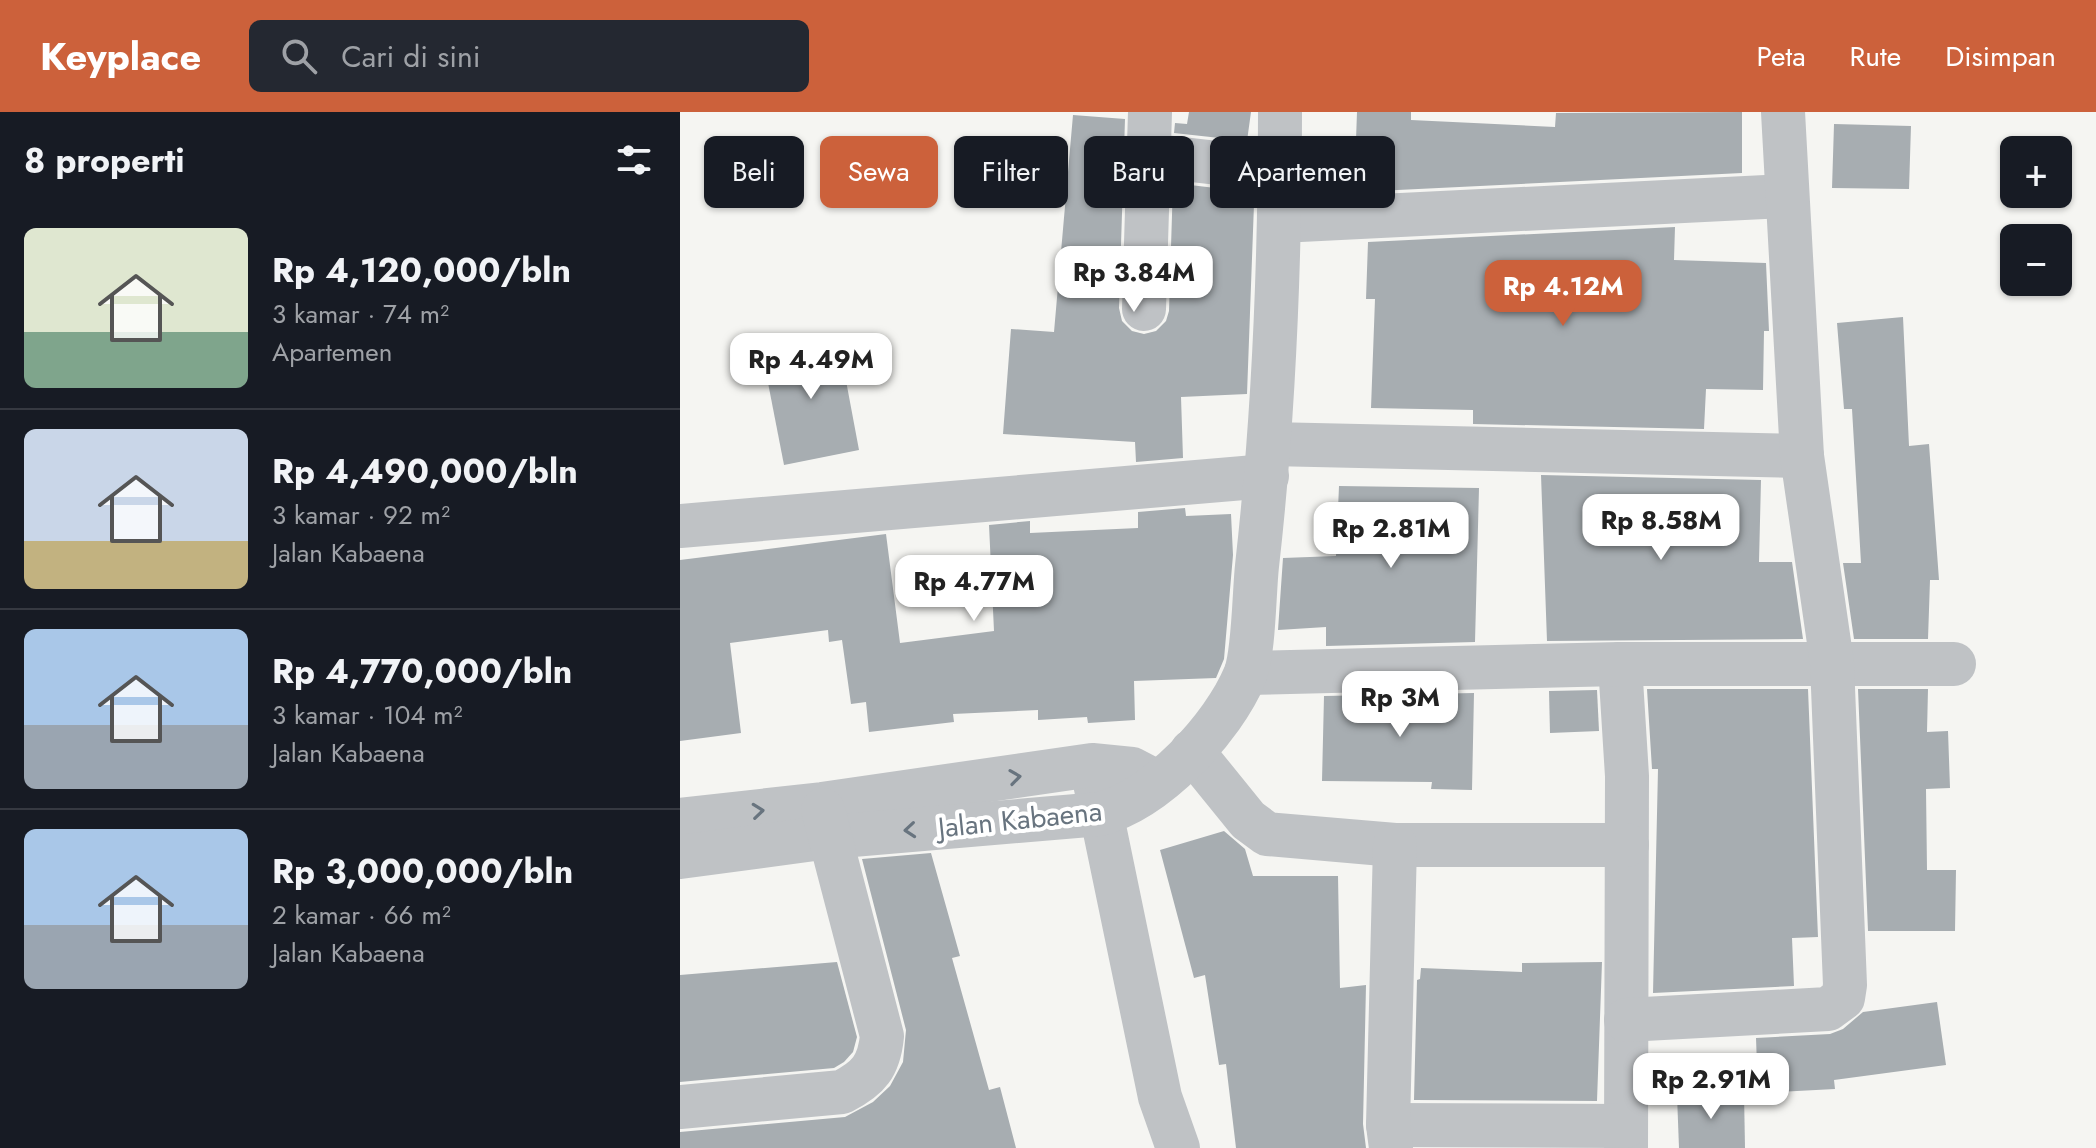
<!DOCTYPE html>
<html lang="id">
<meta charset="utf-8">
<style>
body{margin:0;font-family:Jost,sans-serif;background:#242831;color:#f1f3f6;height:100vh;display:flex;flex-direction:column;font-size:30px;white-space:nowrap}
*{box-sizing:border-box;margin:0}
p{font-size:26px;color:#9ea1a6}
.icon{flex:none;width:44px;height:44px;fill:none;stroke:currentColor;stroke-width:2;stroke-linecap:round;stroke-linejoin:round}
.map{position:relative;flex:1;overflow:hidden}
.details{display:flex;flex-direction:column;background:#171b24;width:680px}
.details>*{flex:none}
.top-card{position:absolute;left:24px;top:24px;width:760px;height:72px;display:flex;gap:16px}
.controls{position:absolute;left:1320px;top:24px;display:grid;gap:16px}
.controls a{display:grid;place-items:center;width:72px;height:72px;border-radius:12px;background:#171b24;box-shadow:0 2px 6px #0004;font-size:40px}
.price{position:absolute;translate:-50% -68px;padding:0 18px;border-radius:16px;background:#fff;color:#222;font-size:26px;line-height:52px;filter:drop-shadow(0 2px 4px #0008)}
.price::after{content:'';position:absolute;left:50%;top:48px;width:24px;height:18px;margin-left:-12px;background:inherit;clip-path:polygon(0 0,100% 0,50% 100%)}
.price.on{background:#cc613b;color:#fff}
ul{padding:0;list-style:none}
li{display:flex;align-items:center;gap:24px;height:200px;padding:0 24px}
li+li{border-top:2px solid #363941}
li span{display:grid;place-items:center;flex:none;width:224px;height:160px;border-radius:12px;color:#555}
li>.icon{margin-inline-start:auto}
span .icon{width:96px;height:96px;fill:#fffc;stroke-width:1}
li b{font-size:34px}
h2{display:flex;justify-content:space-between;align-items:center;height:96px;padding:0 24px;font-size:34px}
.chip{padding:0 28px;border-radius:12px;background:#171b24;box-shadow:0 2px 6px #0004;font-size:28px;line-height:72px}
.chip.on{background:#cc613b;color:#fff}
header{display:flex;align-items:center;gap:48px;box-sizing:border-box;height:112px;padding:0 40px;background:#cc613b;color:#fff}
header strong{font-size:38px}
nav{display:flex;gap:44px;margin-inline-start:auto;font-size:28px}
.search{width:560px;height:72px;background:#242831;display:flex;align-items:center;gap:20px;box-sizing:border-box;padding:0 28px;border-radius:12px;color:#9ea1a6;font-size:30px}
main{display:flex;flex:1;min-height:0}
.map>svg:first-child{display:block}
.building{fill:#a7adb1}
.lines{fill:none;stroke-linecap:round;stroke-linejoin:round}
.minor{stroke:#bfc2c5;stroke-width:44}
.oneway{stroke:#68747f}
.labels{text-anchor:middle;stroke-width:8;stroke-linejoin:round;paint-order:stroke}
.street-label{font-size:28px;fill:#68747f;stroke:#fff}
</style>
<header>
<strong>Keyplace</strong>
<div class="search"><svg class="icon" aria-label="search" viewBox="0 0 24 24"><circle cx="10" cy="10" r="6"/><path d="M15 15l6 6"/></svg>Cari di sini</div>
<nav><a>Peta</a><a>Rute</a><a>Disimpan</a></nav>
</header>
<main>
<section class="details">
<h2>8 properti<svg class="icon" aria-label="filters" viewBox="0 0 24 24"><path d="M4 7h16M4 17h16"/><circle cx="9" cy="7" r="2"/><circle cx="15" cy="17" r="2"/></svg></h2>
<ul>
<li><span style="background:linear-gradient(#dfe7d0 65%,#7fa58c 0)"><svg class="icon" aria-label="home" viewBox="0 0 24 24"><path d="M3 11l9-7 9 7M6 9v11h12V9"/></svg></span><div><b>Rp 4,120,000/bln</b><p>3 kamar · 74 m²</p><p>Apartemen</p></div></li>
<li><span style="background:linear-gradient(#c9d6e8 70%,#c2b280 0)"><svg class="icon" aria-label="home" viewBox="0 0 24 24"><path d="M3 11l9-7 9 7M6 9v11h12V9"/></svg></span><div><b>Rp 4,490,000/bln</b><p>3 kamar · 92 m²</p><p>Jalan Kabaena</p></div></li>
<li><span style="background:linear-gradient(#a9c7e8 60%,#9aa5b1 0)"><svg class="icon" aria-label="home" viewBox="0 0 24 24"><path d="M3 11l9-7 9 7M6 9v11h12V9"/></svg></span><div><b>Rp 4,770,000/bln</b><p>3 kamar · 104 m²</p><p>Jalan Kabaena</p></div></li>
<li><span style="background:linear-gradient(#a9c7e8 60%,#9aa5b1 0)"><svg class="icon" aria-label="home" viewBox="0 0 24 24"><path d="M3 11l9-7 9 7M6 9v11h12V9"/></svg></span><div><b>Rp 3,000,000/bln</b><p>2 kamar · 66 m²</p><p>Jalan Kabaena</p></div></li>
</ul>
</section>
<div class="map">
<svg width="1416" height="1036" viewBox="0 0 1416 1036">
<rect width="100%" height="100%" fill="#f5f5f2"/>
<g class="building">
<polygon points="509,0 571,0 567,29 494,21 495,11 507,12"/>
<polygon points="677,0 731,0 731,8 875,15 876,1 1062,0 1062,61 656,81 657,28 676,28"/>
<polygon points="393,3 445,7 439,196 442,209 452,219 464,222 476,219 486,209 489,199 493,71 561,79 560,91 574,92 567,282 501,285 503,346 456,350 455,330 323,322 331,217 374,220"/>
<polygon points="1154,12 1231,14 1229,77 1152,76"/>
<polygon points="995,115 994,148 1086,151 1089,219 1084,219 1083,278 1026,277 1024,317 793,312 793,298 691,296 695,187 686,187 688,130"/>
<polygon points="1223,205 1229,334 1249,332 1259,468 1250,468 1248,527 1174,527 1163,451 1181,451 1172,297 1164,297 1157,211"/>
<polygon points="158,226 179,338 104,353 82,240"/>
<polygon points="861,363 1081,368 1079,450 1112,450 1123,527 867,529"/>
<polygon points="659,374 799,376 795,530 646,534 646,515 598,518 603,446 656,444"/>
<polygon points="505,396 506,404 551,402 553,443 544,547 536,566 454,569 455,608 408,611 407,605 358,608 358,598 273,602 274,610 189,620 186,590 171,592 162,528 149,530 148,518 50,531 61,621 0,629 0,448 206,422 220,531 314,519 309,413 350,409 350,421 458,416 458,400"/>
<polygon points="967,577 1128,577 1138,825 1112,826 1114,874 973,881 978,657 972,657"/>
<polygon points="1178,577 1248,577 1247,620 1268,619 1270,676 1246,677 1247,758 1276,758 1275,819 1188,819"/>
<polygon points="917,578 919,619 870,621 869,579"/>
<polygon points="794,581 792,678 751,677 752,670 642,669 644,584"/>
<polygon points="544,719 565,737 573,764 658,764 660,876 686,873 683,1012 686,1036 556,1036 546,952 539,953 525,863 514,866 480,738"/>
<polygon points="251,741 280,844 272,846 309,978 320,975 336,1036 0,1036 0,1020 165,1005 193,990 210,974 223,950 226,918 182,747"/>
<polygon points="157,850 177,925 173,940 164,950 154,956 0,970 0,863"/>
<polygon points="922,850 917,989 734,988 737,868 740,867 741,856 842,860 842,851"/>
<polygon points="1257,890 1266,953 1154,968 1155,977 1078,981 1076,926 1150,922 1163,917 1183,900"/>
<polygon points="1064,981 1065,1036 999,1036 997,983"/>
</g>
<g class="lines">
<g class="minor">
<polyline points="467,43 600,58"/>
<polyline points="600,109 1106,84"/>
<polyline points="464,197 470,0"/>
<polyline points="590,332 1122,344"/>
<polyline points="0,414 587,364"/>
<polyline points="940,552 947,664 946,1036"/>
<polyline points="566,561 940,552 1274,552"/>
<polyline points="512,639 568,708 587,722 715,733 947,733"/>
<polyline points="415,671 480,985 498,1036"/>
<polyline points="0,708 142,692 412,653 452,657 477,670"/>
<path d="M 0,745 L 149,725 L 420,702 C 477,687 543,616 565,563 C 574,540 574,482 577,454 C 594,304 600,152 600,0"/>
<polyline points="946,908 1148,897 1163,886 1165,873 1152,551 1122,344 1103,0"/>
<path d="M 0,995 L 162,980 C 189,966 199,954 202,924 L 143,698"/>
<polyline points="708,1013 946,1014"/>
<polyline points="711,1036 708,1013 715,733"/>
</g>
</g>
<defs><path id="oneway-chevron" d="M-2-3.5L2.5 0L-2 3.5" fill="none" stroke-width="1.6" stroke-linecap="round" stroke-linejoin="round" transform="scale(2)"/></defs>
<g class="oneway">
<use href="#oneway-chevron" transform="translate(335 665) rotate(-8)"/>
<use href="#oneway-chevron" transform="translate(78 699) rotate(-6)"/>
<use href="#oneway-chevron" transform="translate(230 718) rotate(175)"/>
</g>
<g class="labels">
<g class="street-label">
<text transform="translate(340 707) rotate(-6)" y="10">Jalan Kabaena</text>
</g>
</g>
</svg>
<div class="controls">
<a>+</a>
<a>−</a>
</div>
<b class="price" style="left:454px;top:202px">Rp 3.84M</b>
<b class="price on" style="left:883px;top:216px">Rp 4.12M</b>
<b class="price" style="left:131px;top:289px">Rp 4.49M</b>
<b class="price" style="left:981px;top:450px">Rp 8.58M</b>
<b class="price" style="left:711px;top:458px">Rp 2.81M</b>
<b class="price" style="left:294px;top:511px">Rp 4.77M</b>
<b class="price" style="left:720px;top:627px">Rp 3M</b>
<b class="price" style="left:1031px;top:1009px">Rp 2.91M</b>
<div class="top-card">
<a class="chip">Beli</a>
<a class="chip on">Sewa</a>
<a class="chip">Filter</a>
<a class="chip">Baru</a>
<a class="chip">Apartemen</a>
</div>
</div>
</main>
